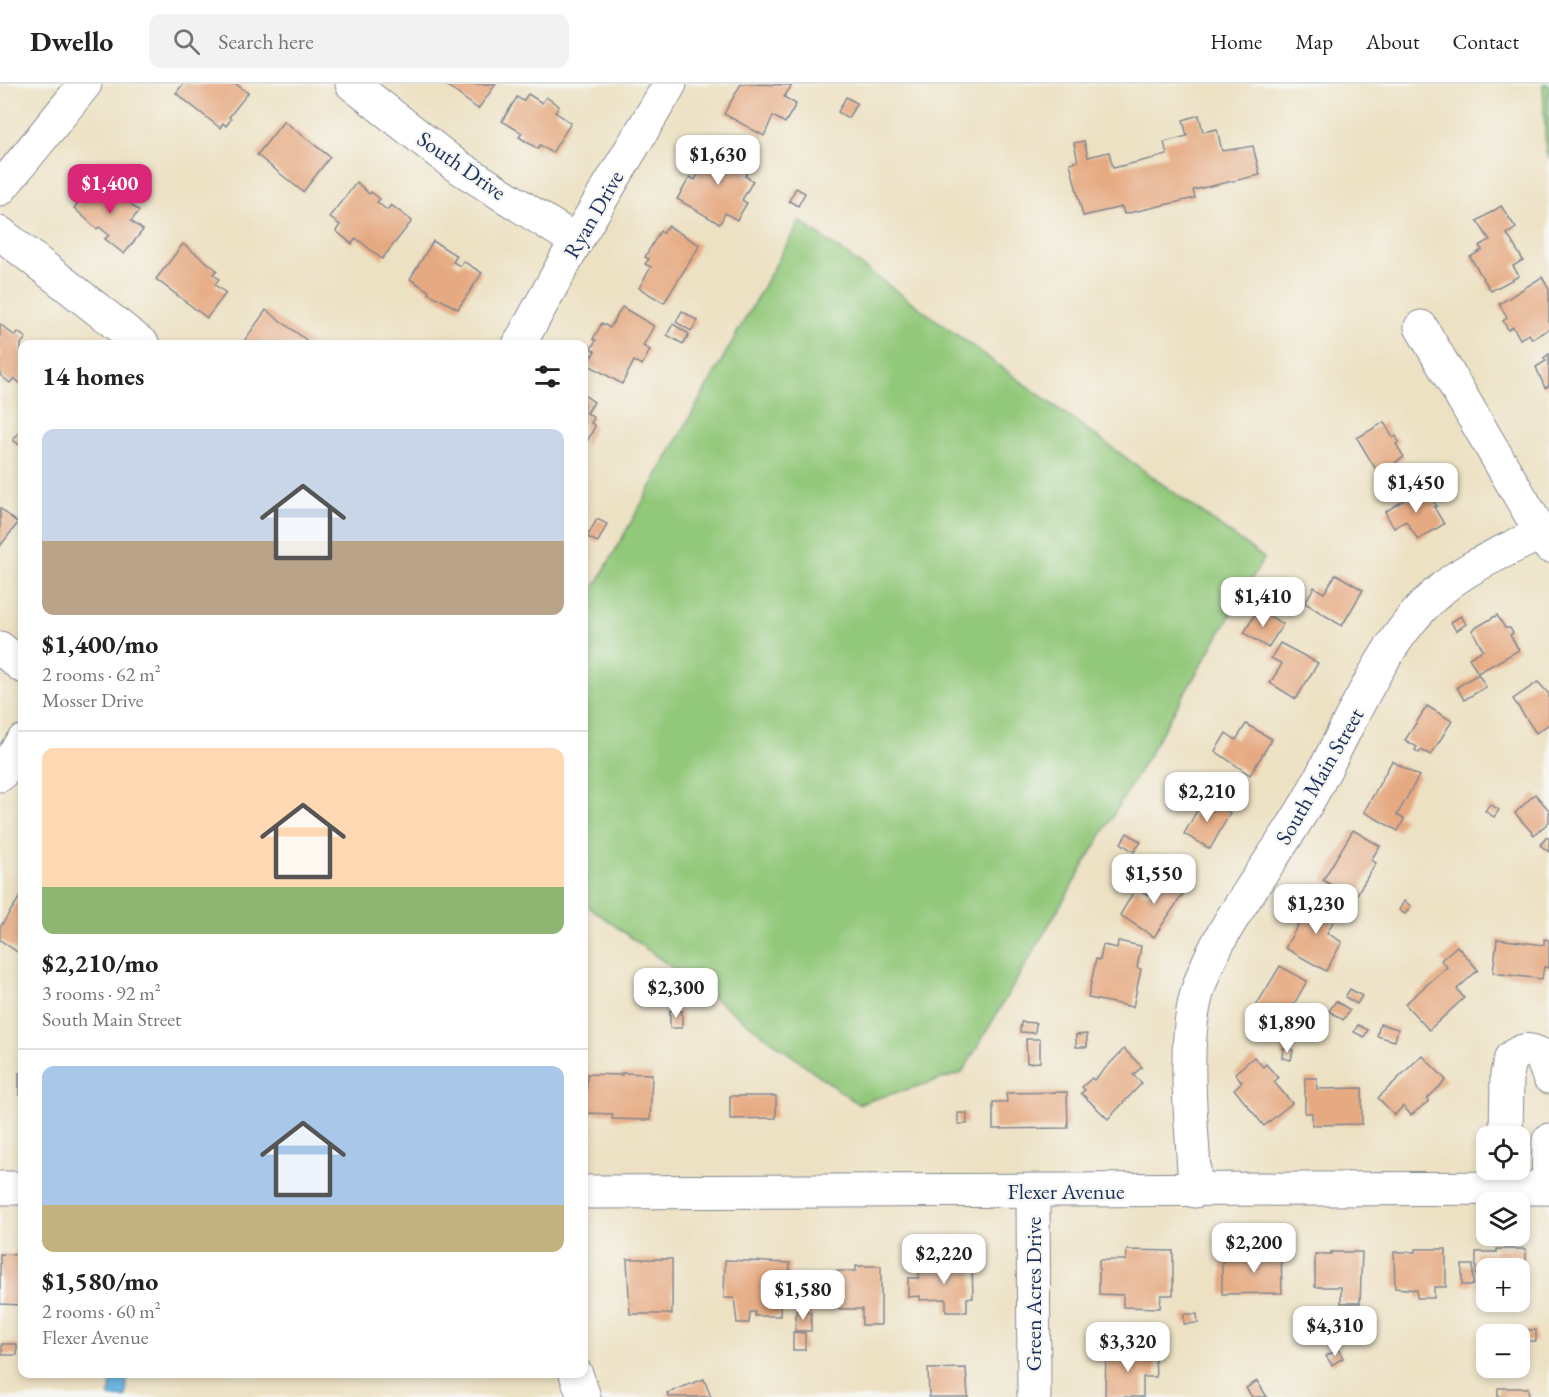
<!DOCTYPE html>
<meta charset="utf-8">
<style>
body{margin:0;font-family:"EB Garamond",serif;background:#f2f2f2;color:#222;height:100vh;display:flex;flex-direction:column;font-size:22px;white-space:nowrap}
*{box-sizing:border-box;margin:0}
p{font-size:20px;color:#767676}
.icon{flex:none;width:33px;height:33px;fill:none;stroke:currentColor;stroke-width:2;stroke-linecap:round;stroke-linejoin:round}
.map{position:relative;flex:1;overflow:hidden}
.details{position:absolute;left:18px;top:256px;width:570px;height:1038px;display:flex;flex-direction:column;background:#fff;border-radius:12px;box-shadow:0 3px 9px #0003}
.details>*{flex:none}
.tools{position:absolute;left:1476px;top:1042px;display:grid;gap:12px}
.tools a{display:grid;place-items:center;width:54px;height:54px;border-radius:12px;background:#fff;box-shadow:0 3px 9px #0003;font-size:30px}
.price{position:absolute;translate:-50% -51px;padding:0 14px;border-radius:12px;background:#fff;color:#222;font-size:20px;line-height:39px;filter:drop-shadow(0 2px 3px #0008)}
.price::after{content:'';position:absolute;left:50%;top:36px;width:18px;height:14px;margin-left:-9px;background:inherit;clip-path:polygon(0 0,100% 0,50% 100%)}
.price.selected{background:#db2777;color:#fff}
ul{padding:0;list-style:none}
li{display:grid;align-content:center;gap:12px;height:318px;padding:0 24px}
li+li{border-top:2px solid #e0e0e0}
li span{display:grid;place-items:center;height:186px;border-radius:12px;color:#555}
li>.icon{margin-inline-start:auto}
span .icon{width:108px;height:108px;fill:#fffc;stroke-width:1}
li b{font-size:26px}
h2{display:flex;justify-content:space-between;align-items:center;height:72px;padding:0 24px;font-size:26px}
header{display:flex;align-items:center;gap:36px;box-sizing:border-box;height:84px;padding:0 30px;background:#fff;border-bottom:2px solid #e0e0e0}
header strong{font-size:28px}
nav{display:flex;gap:33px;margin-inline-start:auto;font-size:21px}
.search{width:420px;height:54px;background:#f2f2f2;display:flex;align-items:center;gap:15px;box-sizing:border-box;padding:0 21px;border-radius:12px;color:#767676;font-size:22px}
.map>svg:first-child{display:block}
.green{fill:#92c879;stroke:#567c6c;stroke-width:1.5}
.water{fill:#68b7e2;stroke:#4273a0;stroke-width:1.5}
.building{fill:#e6aa82}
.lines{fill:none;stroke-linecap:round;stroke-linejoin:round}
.minor-casing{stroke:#848890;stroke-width:35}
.minor{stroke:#fff;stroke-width:33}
.labels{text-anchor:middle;stroke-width:4.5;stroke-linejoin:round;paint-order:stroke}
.street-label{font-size:22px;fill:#1b2f5e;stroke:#f6f6f2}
</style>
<header>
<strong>Dwello</strong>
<div class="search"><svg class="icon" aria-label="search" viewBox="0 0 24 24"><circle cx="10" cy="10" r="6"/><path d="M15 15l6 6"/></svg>Search here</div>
<nav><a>Home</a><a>Map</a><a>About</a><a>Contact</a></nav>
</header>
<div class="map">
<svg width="1549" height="1313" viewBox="0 0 1549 1313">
<rect width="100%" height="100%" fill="#f6f6f2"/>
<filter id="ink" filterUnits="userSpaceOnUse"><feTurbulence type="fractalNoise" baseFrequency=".0167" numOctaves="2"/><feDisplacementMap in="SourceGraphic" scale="12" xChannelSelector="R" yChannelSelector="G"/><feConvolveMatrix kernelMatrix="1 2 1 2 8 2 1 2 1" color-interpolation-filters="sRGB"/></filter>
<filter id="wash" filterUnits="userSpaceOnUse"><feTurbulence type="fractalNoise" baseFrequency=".008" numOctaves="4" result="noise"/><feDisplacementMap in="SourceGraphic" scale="24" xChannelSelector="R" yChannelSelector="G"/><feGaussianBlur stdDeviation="1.35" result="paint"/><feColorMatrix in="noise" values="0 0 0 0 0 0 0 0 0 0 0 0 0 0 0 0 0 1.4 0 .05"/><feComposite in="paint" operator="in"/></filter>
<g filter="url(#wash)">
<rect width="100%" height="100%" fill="#ede1c3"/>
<g class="green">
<polygon points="1543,0 1549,0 1549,73 1546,68"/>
<polygon points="800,137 1264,474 962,989 858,1020 584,819 584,522"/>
</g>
<polygon class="water" points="111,1292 127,1292 126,1313 110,1313"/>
<g id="blocks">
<g class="building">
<polygon points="183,0 236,0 248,9 229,33 231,35 226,42 223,39 220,44 176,9"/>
<polygon points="445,0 496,0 478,25"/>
<polygon points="741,0 792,1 784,13 796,20 785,39 773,32 764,52 724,30"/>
<polygon points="528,10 542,19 546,13 559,22 555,28 571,39 552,69 540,61 538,65 519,53 522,49 502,37 517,13 523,17"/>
<polygon points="846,13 857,19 848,34 838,28"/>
<polygon points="1199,31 1203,48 1217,45 1222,67 1253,62 1260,91 1193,106 1195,114 1124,130 1122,123 1083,132 1070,79 1078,77 1074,59 1084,57 1088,73 1109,68 1113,84 1167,71 1164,58 1187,52 1183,36"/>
<polygon points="284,37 330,73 303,108 257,71"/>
<polygon points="715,61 751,82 745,92 753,97 742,116 747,119 737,136 725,129 720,140 677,115 690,93 695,96 701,85 698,83 703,74 707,76"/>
<polygon points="99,94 139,127 131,137 143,146 124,170 105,155 109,151 99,143 97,145 74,124"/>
<polygon points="357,98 369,110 371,108 380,115 377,118 387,126 391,121 412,137 382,175 356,154 352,160 336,147 340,141 329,133"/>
<polygon points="796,104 805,109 798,122 789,117"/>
<polygon points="1501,122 1516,144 1507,150 1523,176 1513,182 1519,192 1491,207 1470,173 1482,166 1479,162 1490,156 1477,137"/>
<polygon points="668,142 700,161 664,219 639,204 651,183 645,180 649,175 645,173 660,147 663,149"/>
<polygon points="433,157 457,172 453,178 460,182 463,177 482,189 458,225 428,209 429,207 410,195"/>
<polygon points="183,160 217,186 213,190 219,195 215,201 226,209 207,234 156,195"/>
<polygon points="1542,193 1549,205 1549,245 1532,255 1529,250 1520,255 1513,243 1508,246 1503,237 1507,234 1499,220"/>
<polygon points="622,223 654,242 643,262 650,266 642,281 634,277 622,300 587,280 595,267 591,265 596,256 593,255 602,239 610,244"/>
<polygon points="266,226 313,261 249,261 244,257"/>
<polygon points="682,227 698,237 691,247 676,238"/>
<polygon points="0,240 15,252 18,248 26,254 21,260 22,301 14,294 10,299 0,291"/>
<polygon points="673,240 689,250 683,260 667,251"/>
<polygon points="1549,270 1549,302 1545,304 1536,283 1546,277 1544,274"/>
<polygon points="584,311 594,318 587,329 594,334 591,339 595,342 584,364"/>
<polygon points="1384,338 1393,354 1396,352 1399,358 1396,360 1404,373 1396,378 1398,382 1391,386 1389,382 1378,389 1357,354"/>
<polygon points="20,347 22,349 22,363 13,356"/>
<polygon points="1423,404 1437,422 1434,423 1444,440 1418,456 1406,437 1394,444 1385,428"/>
<polygon points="0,424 18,439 0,462"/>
<polygon points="597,435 607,440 598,458 587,453"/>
<polygon points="1336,490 1363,506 1342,542 1305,519 1314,503 1324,509"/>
<polygon points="1276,497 1302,513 1290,531 1265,515"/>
<polygon points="1258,525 1283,540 1268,564 1244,549"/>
<polygon points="1497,531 1505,544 1510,544 1513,549 1510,551 1519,566 1478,589 1469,574 1483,566 1472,546"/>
<polygon points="1461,532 1466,540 1456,547 1451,538"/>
<polygon points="1280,559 1318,579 1296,615 1270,599 1282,580 1271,574"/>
<polygon points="1478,590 1486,603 1464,616 1457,603"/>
<polygon points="1538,598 1549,610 1549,640 1536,649 1513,615"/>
<polygon points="1427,622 1452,637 1431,671 1421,666 1419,669 1415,666 1417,663 1405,656"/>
<polygon points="1246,640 1272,655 1250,691 1215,667 1226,649 1236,656"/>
<polygon points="1392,677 1419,692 1397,731 1404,735 1398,747 1364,728"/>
<polygon points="1535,710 1549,726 1549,738 1534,751 1515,729"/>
<polygon points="1204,714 1213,720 1215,717 1221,720 1219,723 1230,729 1210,765 1184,750"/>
<polygon points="1490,720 1499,726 1494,733 1485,727"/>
<polygon points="1353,746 1380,762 1371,776 1376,779 1354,815 1323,796"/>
<polygon points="1127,749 1141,758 1134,768 1121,759"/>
<polygon points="1547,753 1549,754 1549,768 1540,761"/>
<polygon points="1161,789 1187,804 1154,853 1120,831 1136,804 1148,811"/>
<polygon points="22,810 22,871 0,856 0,843"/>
<polygon points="1314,813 1339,827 1327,849 1342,858 1326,887 1285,864"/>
<polygon points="1404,817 1411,822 1405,830 1399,826"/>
<polygon points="1497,855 1544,861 1544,855 1549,856 1549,884 1544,883 1542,895 1493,889"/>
<polygon points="1118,857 1141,862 1137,884 1141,885 1133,923 1088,914 1096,875 1100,876 1103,861 1117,864"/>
<polygon points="1457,862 1478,886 1457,905 1464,914 1429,946 1405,920 1447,883 1441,876"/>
<polygon points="1280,882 1307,897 1278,948 1250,932"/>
<polygon points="1350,905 1362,912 1357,920 1345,913"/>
<polygon points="1336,917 1350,926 1343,936 1329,927"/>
<polygon points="670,926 682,927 682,944 670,944"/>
<polygon points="1021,938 1036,939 1035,949 1020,948"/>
<polygon points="1380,940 1398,945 1395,957 1377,952"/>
<polygon points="1358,941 1368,946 1364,953 1354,948"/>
<polygon points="1087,950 1087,963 1076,963 1076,951"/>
<polygon points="1026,955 1040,955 1040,978 1027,979"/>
<polygon points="1283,964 1293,966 1291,976 1282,974"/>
<polygon points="1124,965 1142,983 1133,991 1142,999 1108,1035 1081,1009 1085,1006 1082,1003 1092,994 1094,996"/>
<polygon points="1422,971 1446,996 1427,1015 1429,1017 1411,1031 1403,1022 1395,1031 1378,1014"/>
<polygon points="1254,973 1263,983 1266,980 1278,994 1274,998 1292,1019 1264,1042 1234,1005 1242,998 1235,989"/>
<polygon points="19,989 22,990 22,1011 19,1011"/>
<polygon points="621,989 652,990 650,1036 612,1035 613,1030 586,1029 587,990 622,991"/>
<polygon points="1305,994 1317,994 1317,1005 1362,1004 1362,1040 1312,1041 1312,1029 1305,1029"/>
<polygon points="1067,1008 1068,1044 993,1045 993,1018 1007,1018 1006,1009"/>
<polygon points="730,1012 776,1012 776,1034 730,1035"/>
<rect x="958" y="1029" width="9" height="11"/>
<polygon points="1281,1165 1282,1209 1222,1210 1222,1176 1250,1176 1249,1166"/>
<polygon points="1415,1165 1446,1165 1446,1203 1434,1203 1434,1214 1417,1214 1417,1206 1395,1204 1394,1168 1415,1168"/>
<polygon points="1497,1165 1526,1165 1526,1214 1520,1214 1520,1185 1486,1185 1486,1203 1476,1203 1476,1168 1497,1168"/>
<polygon points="1127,1166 1173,1167 1173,1211 1161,1211 1160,1224 1123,1223 1123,1211 1099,1210 1099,1176 1126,1176"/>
<polygon points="1331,1168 1362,1168 1360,1219 1341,1219 1341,1203 1315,1203 1315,1170 1331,1170"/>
<polygon points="0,1170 22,1171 22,1221 0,1220"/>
<polygon points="627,1175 672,1175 672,1230 630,1230"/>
<polygon points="725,1176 790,1179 789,1207 781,1207 780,1232 755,1232 755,1228 750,1228 749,1239 737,1239 734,1214 724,1214"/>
<polygon points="972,1179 973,1214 967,1214 967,1228 946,1228 946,1215 920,1216 920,1212 908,1213 908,1194 919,1194 919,1181"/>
<rect x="1462" y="1181" width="11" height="20"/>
<polygon points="856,1182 881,1182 881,1241 862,1241 862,1225 833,1225 833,1187 856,1187"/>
<polygon points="796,1227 811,1228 811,1247 795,1247"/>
<polygon points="1184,1230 1197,1230 1198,1239 1184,1240"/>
<rect x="1525" y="1246" width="11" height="11"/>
<polygon points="793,1248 805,1249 805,1266 793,1266"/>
<rect x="2" y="1260" width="15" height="11"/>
<polygon points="1338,1265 1343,1274 1332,1281 1326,1272"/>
<polygon points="1142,1267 1142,1270 1155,1270 1156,1293 1143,1293 1143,1313 1105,1313 1106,1268"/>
<polygon points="966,1284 968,1313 929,1313 928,1285"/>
<polygon points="704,1295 711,1313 669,1313 667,1309"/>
<polygon points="1257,1297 1267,1313 1252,1313 1246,1304"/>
<polygon points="1498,1304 1528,1304 1529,1313 1498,1313"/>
</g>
</g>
</g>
<g filter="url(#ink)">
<use href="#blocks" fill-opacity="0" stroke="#848890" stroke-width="1.5"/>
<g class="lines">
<g class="minor-casing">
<g id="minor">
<polyline points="352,0 454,80 576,157"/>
<polyline points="0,105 85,0"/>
<polyline points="0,149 143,261"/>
<polyline points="1421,243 1549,462"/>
<polyline points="519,261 576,157 670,0"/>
<polyline points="0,564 22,582"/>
<polyline points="0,691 22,658"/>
<path d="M 1506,1053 L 1507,990 L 1511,974 C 1522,965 1529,964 1541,971 L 1549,993"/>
<polyline points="0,1104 22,1104"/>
<polyline points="1548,1104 1549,1056"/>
<polyline points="1033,1107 1034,1313"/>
<path d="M 1195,1107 C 1193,1046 1181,966 1197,909 C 1215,845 1275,776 1308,717 C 1346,651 1379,560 1436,510 C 1466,482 1506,467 1541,449"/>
<polyline points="584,1108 1549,1104"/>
<polyline points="576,1290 584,1313"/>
</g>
</g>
<use href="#minor" class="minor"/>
</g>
</g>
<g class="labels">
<g class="street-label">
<text transform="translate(462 81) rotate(35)" y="8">South Drive</text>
<text transform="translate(593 130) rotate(-60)" y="8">Ryan Drive</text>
<text transform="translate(1319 692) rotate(-60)" y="8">South Main Street</text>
<text x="1066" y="1115">Flexer Avenue</text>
<text transform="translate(1033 1210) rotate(-90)" y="8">Green Acres Drive</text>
</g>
</g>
</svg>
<div class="tools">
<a><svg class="icon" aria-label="locate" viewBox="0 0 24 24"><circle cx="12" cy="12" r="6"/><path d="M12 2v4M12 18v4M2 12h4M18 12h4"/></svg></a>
<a><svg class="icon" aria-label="layers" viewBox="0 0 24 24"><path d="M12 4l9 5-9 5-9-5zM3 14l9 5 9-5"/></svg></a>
<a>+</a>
<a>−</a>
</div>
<b class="price" style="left:718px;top:102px">$1,630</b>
<b class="price selected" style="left:110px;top:131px">$1,400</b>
<b class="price" style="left:1416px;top:430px">$1,450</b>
<b class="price" style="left:1263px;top:544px">$1,410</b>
<b class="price" style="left:1207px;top:739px">$2,210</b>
<b class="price" style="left:1154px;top:821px">$1,550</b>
<b class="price" style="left:1316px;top:851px">$1,230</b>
<b class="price" style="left:676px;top:935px">$2,300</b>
<b class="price" style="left:1287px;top:970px">$1,890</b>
<b class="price" style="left:1254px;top:1190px">$2,200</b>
<b class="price" style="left:944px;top:1201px">$2,220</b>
<b class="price" style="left:803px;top:1237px">$1,580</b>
<b class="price" style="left:1335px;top:1273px">$4,310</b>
<b class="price" style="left:1128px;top:1289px">$3,320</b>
<section class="details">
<h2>14 homes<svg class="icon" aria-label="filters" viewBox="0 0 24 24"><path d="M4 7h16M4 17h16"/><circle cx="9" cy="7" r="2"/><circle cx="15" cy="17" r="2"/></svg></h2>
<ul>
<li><span style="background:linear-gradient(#c9d6e8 60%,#b9a48a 0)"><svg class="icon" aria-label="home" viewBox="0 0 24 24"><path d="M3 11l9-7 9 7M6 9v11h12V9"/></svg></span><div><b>$1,400/mo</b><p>2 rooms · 62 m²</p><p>Mosser Drive</p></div></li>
<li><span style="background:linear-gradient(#ffd9b3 75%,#8fb573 0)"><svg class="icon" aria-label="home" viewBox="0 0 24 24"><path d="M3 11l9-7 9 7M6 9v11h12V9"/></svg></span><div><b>$2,210/mo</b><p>3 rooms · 92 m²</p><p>South Main Street</p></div></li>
<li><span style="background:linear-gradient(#a9c7e8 75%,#c2b280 0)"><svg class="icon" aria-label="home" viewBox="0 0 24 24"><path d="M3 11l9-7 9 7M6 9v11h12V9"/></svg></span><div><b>$1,580/mo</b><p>2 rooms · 60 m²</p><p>Flexer Avenue</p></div></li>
</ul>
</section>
</div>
